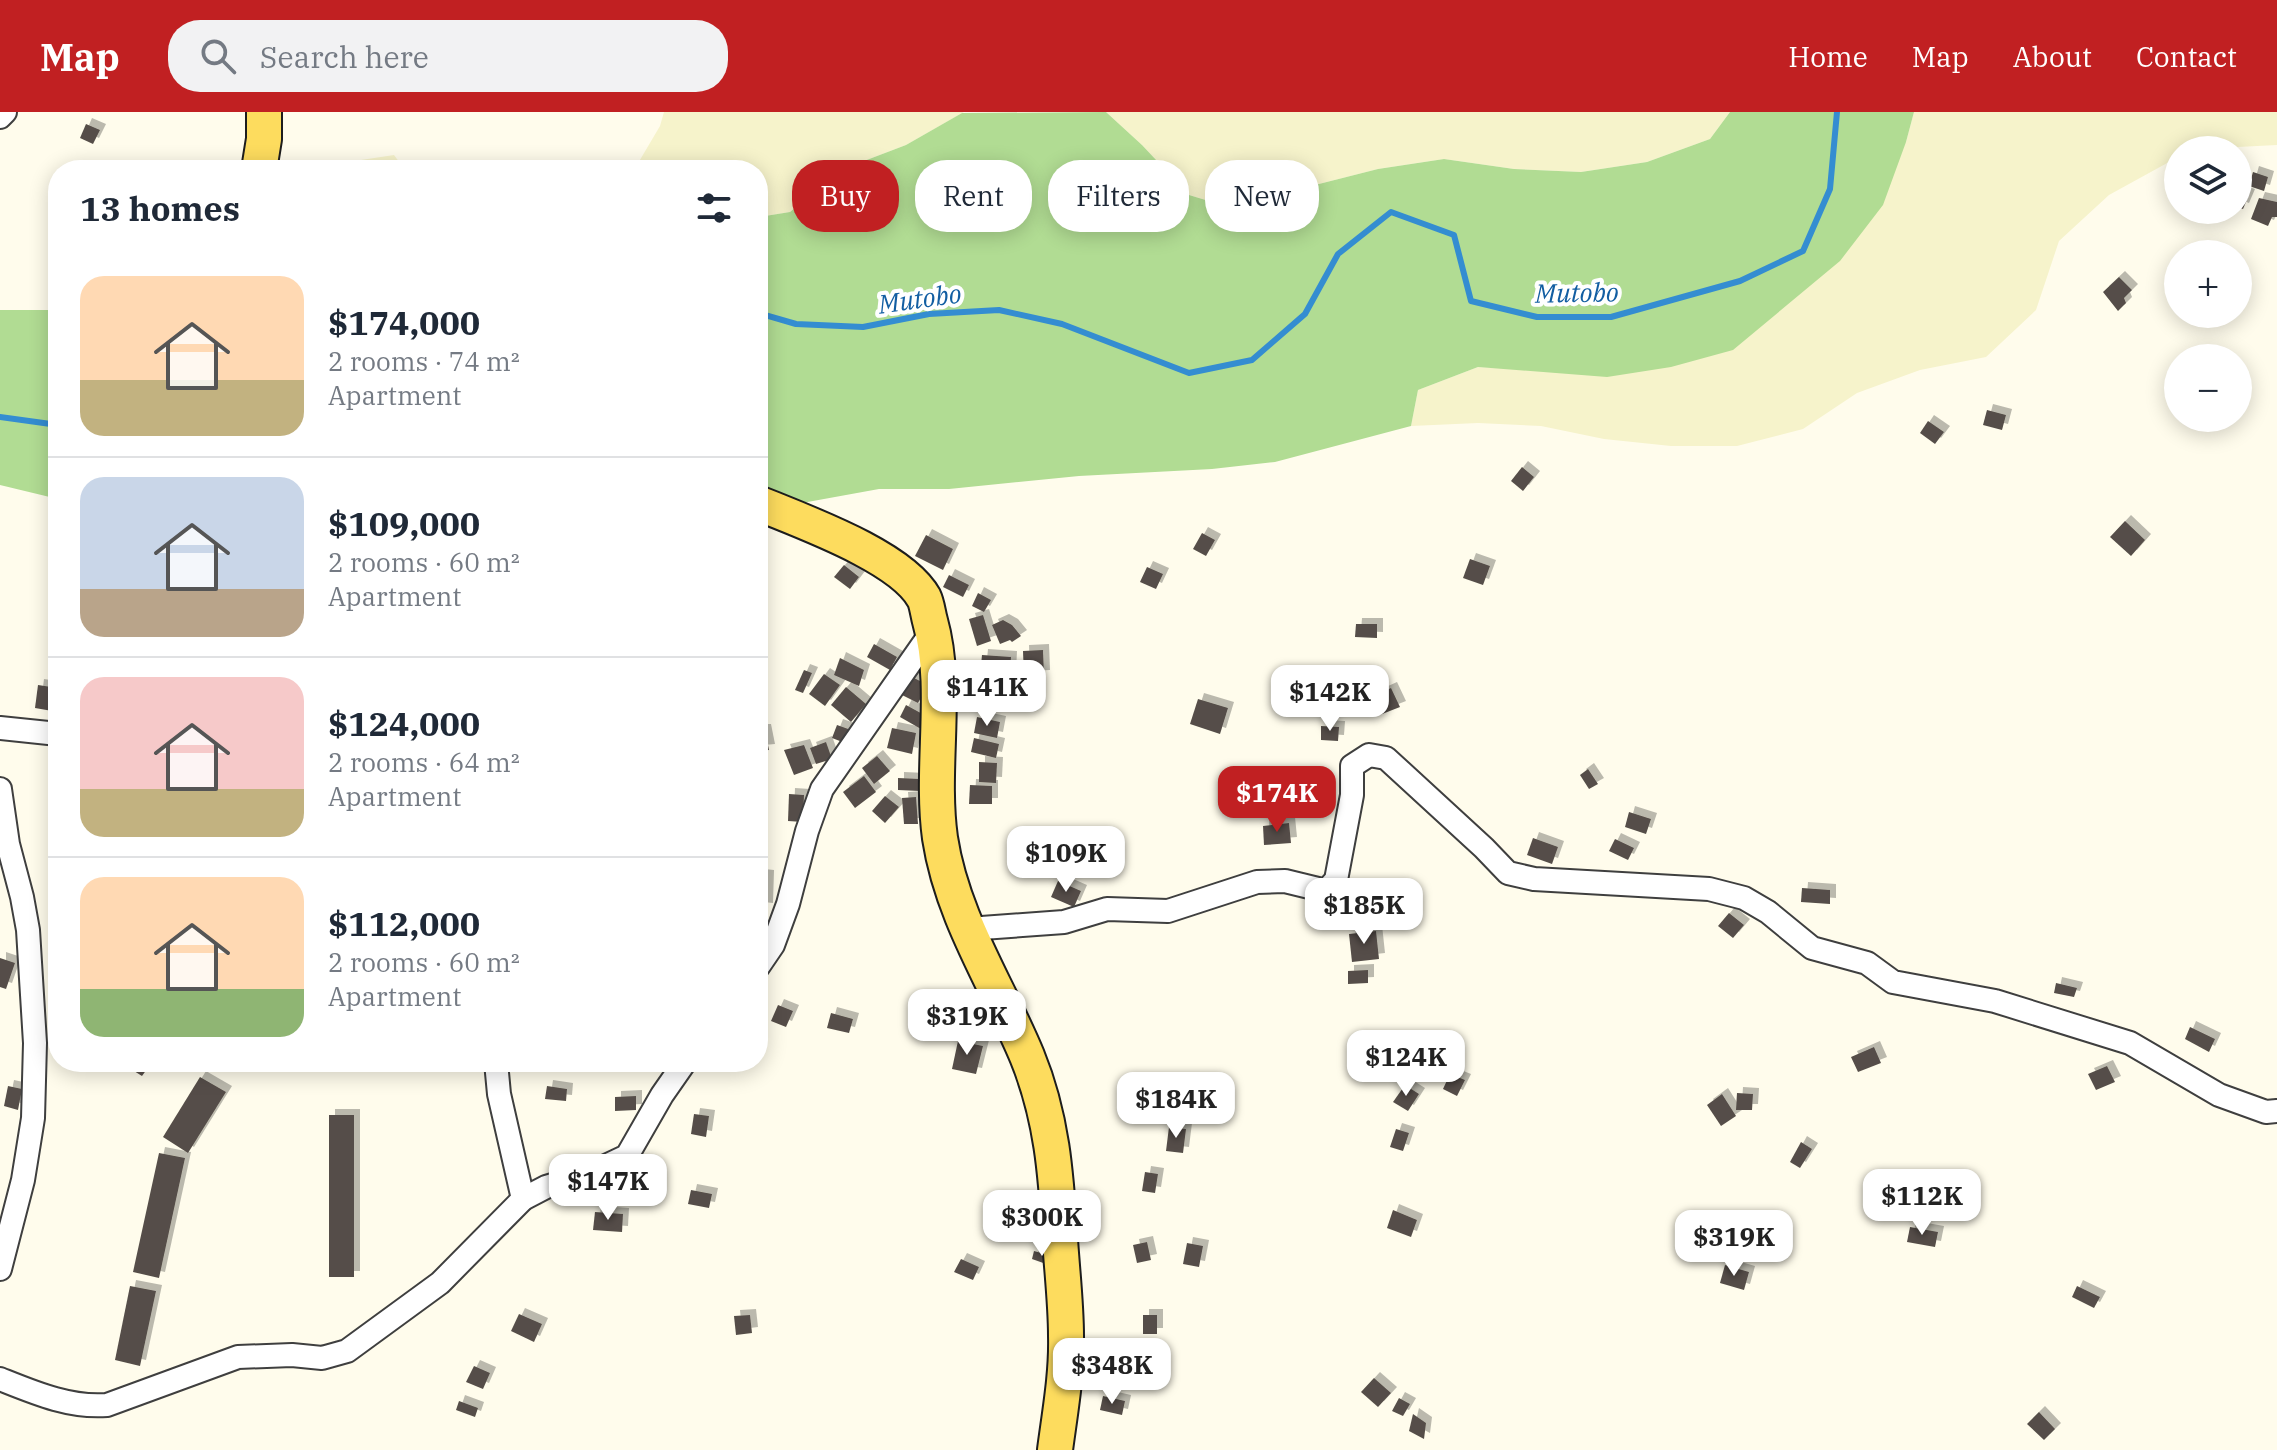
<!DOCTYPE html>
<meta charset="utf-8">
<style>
body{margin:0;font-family:"IBM Plex Serif",serif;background:#f2f2f3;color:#1f2937;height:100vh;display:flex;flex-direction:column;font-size:30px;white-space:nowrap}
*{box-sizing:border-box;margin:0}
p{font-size:26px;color:#747a83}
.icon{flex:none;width:44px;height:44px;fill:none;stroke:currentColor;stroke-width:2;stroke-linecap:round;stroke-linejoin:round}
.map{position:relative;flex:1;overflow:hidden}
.panel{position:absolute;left:48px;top:48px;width:720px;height:912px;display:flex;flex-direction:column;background:#fff;border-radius:32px;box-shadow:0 4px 20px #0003}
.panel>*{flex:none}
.top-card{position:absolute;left:792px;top:48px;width:760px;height:72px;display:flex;gap:16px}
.buttons{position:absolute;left:2164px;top:24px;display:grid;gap:16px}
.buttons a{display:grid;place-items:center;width:88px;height:88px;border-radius:50%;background:#fff;box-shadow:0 4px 20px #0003;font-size:40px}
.price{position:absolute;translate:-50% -68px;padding:0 18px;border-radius:16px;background:#fff;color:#222;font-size:26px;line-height:52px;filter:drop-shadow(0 2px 4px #0008)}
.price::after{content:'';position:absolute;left:50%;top:48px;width:24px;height:18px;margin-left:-12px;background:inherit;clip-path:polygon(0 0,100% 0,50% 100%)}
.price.active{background:#c12022;color:#fff}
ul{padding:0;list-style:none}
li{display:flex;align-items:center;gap:24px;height:200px;padding:0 32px}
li+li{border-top:2px solid #e0e1e3}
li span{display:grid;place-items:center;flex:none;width:224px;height:160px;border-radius:24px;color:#555}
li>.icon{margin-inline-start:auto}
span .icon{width:96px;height:96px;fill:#fffc;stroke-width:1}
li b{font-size:34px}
h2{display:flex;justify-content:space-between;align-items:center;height:96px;padding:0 32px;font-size:34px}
.pill{padding:0 28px;border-radius:32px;background:#fff;box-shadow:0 4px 20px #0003;font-size:28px;line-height:72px}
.pill.active{background:#c12022;color:#fff}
header{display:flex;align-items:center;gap:48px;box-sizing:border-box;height:112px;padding:0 40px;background:#c12022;color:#fff}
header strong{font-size:38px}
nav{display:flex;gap:44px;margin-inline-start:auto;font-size:28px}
.search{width:560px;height:72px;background:#f2f2f3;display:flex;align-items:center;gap:20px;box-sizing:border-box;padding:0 28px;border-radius:32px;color:#747a83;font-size:30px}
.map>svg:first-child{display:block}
.farmland{fill:#f6f3cb}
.forest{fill:#b1dc93}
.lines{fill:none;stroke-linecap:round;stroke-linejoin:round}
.stream{stroke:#348dd1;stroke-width:6}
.building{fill:#554e48;filter:url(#shadow)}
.street-casing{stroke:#3f3f3f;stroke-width:26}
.primary-casing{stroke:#1d1d1d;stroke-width:38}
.street{stroke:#fff;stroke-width:22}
.primary{stroke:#fddc5e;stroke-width:34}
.labels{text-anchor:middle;stroke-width:8;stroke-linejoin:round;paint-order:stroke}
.water-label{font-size:26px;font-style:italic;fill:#125ea2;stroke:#fff}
</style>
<header>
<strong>Map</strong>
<div class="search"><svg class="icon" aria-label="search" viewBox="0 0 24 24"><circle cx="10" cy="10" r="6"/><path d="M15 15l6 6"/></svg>Search here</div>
<nav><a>Home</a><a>Map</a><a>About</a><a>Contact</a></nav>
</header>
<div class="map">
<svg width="2277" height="1338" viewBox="0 0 2277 1338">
<defs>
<filter id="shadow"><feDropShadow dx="6" dy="-6" stdDeviation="0" flood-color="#0004"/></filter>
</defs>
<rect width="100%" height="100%" fill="#fffcec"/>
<g class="farmland">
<polygon points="664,0 964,0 906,33 843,57 790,100 758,105 758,58 634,58 660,14"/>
<polygon points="1106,0 1730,0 1710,27 1647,50 1581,60 1514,57 1444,47 1378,57 1315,73 1255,103 1189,83 1142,33"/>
<polygon points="1914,0 2277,0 2277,33 2178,38 2178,48 2169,50 2109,83 2059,129 2036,198 1986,245 1920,258 1857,281 1803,317 1737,334 1671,334 1604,327 1541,314 1478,311 1411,314 1418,278 1478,255 1541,258 1906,30"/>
<polygon points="394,43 405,58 325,58 328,53"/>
</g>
<g class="forest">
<polygon points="1106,0 1142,33 1189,83 1255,103 1315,73 1378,57 1444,47 1514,57 1581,60 1647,50 1710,27 1730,0 1914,0 1906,30 1883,93 1840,149 1733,238 1671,255 1607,265 1478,255 1418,278 1411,314 1275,350 1212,357 1079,364 949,377 879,377 758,399 758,105 790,100 843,57 906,33 962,1"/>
<polygon points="0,198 58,198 58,387 0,373"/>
</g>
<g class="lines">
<g class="stream">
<polyline points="758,201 796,212 863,215 929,202 999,198 1062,212 1189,261 1252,248 1305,202 1338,142 1391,100 1454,123 1471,189 1537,205 1611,205 1740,169 1803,139 1830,77 1837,0"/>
<polyline points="0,305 58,313"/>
</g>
</g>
<g class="building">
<polygon points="86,12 100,18 93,32 80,26"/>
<polygon points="2253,60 2268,65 2264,79 2249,74"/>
<polygon points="2238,79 2249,83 2243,97 2238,95"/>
<polygon points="2259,86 2277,90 2277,105 2272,105 2268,114 2251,107"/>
<polygon points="2119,165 2132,178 2124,186 2126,191 2118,199 2103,180"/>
<polygon points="1987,298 2006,303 2002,318 1983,313"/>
<polygon points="1928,309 1944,320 1935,332 1920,321"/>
<polygon points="1522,355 1534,365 1523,379 1511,369"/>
<polygon points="2125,409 2145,428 2131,444 2110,425"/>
<polygon points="1202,421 1215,428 1206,444 1193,437"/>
<polygon points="926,423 953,437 943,458 915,444"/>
<polygon points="1470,447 1490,454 1483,473 1463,466"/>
<polygon points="844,453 859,465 850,477 834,465"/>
<polygon points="1147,455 1163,462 1156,477 1140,470"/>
<polygon points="949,463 969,473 963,485 943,475"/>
<polygon points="978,481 991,488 984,500 972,494"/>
<polygon points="983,503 991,529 977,534 969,507"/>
<polygon points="1003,508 1012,513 1021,524 1012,530 1010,528 1000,532 992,513"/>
<polygon points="1356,512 1377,512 1377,526 1355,525"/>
<polygon points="874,532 897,545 890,558 867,545"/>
<polygon points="1043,538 1044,564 1024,565 1023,539"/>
<polygon points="982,543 1011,545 1010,566 980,564"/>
<polygon points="840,546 864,558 859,574 834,563"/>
<polygon points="804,558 812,561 803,581 795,578"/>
<polygon points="824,562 840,573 825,594 809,582"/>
<polygon points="912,565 928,573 918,591 902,583"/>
<polygon points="981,570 1002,572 999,598 978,596"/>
<polygon points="38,573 58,576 58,600 35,596"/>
<polygon points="846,575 866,592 851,610 831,593"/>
<polygon points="1391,576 1400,595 1377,604 1369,586"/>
<polygon points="1198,587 1228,596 1220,622 1190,612"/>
<polygon points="906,593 928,605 921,617 900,605"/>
<polygon points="977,605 1000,610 997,626 974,621"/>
<polygon points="837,613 851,618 845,631 832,626"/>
<polygon points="1321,614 1339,615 1338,629 1321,628"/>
<polygon points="892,616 916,621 912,642 887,636"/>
<polygon points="758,618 765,618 769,638 758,639"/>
<polygon points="974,626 999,632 996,646 971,640"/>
<polygon points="826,630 832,647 816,652 810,636"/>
<polygon points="804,633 813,656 794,663 784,638"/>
<polygon points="877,644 890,659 874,672 862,656"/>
<polygon points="979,650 997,651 996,671 979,670"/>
<polygon points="1588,657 1598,672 1589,677 1580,663"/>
<polygon points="864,664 876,680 855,696 843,680"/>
<polygon points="898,666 920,667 920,679 898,678"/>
<polygon points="970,673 992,674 992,692 969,692"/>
<polygon points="789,682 804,683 803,710 788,709"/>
<polygon points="885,684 899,695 885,711 872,699"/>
<polygon points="916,685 918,712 904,712 902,686"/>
<polygon points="1270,686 1271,700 1256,701 1255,687"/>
<polygon points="1629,700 1651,707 1646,722 1625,715"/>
<polygon points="1289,711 1291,731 1264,733 1263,714"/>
<polygon points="1533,726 1558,735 1552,752 1527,743"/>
<polygon points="1615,727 1634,736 1628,748 1609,739"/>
<polygon points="758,763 768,764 767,797 758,796"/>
<polygon points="1058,769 1081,779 1074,795 1051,785"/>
<polygon points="1802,776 1830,778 1830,792 1801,790"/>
<polygon points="1729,801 1744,813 1733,826 1718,814"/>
<polygon points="1376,819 1379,847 1352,850 1349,822"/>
<polygon points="0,846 15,851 6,877 0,875"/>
<polygon points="1368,858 1368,871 1348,872 1348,859"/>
<polygon points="2056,871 2077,876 2074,885 2054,881"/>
<polygon points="778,893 793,899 786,915 771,909"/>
<polygon points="831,901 853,907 849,921 827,916"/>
<polygon points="2190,915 2215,927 2209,940 2185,927"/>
<polygon points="958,929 983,934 976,962 952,957"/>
<polygon points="1874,935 1881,951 1858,960 1851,945"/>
<polygon points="141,950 152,950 142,964 134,959"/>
<polygon points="2107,954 2115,970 2096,978 2088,962"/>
<polygon points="1450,962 1465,968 1457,984 1443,977"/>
<polygon points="200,965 226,980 188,1041 163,1025"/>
<polygon points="1405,973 1419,982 1408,999 1393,990"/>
<polygon points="8,974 22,977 18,998 4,994"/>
<polygon points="547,974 567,977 566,989 545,987"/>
<polygon points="1737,981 1753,982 1752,998 1736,998"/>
<polygon points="1722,982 1736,1004 1721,1014 1707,993"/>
<polygon points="636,984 636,998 615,999 615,985"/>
<polygon points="694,1002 709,1004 706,1025 691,1022"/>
<rect x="329" y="1003" width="25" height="162"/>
<polygon points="1169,1015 1186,1017 1183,1041 1166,1039"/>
<polygon points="1396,1017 1409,1021 1403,1039 1390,1035"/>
<polygon points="1801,1030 1812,1037 1800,1056 1790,1050"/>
<polygon points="159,1041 185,1046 159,1166 133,1160"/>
<polygon points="1145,1060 1158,1062 1155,1081 1142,1079"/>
<polygon points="691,1078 712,1082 709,1096 688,1092"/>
<polygon points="613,1082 631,1083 631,1094 613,1094"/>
<polygon points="1393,1098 1417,1108 1411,1125 1387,1116"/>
<polygon points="595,1100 623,1102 622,1120 593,1118"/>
<polygon points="1910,1115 1938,1120 1935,1135 1907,1130"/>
<polygon points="1147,1130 1151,1148 1137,1151 1133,1133"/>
<polygon points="1187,1131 1203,1134 1199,1155 1183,1152"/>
<polygon points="1034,1139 1052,1144 1049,1153 1032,1147"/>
<polygon points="961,1147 979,1155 973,1168 954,1160"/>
<polygon points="1725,1153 1749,1160 1744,1178 1720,1171"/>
<polygon points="130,1174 156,1179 140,1254 115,1248"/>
<polygon points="2077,1174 2100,1185 2094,1196 2072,1185"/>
<polygon points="519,1202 542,1212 534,1230 511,1219"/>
<polygon points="750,1203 752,1221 736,1223 734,1204"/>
<rect x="1143" y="1203" width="14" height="19"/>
<polygon points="474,1254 490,1261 483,1277 466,1270"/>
<polygon points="1374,1266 1391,1281 1378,1295 1361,1280"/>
<polygon points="1103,1284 1125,1289 1122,1303 1100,1298"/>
<polygon points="1399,1286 1410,1292 1403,1304 1392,1299"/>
<polygon points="459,1289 478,1296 475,1305 456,1298"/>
<polygon points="2039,1300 2055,1317 2044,1328 2027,1312"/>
<polygon points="1413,1302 1426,1311 1424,1327 1409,1319"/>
</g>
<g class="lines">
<g class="street-casing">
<g id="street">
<polyline points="0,5 5,0"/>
<polyline points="0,616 58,622"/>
<polyline points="0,677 8,732 22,785 28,818 35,931 33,1006 23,1068 0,1157"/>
<polyline points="968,817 1064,810 1107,797 1168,799 1257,770 1285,769 1326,779 1336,768 1352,683 1352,654 1369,643 1386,646 1484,736 1508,761 1534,767 1709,777 1744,786 1768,800 1812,836 1867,851 1893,870 1995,889 2130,931 2219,983 2266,1000 2277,999"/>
<polyline points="758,855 773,833 788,792 807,719 822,677 933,518"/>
<polyline points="496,950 499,982 523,1087"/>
<path d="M 0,1267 C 35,1281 70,1296 107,1293 L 238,1245 L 292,1243 L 322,1246 L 347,1239 L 440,1171 L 523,1087 L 546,1075 L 589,1062 L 627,1044 L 662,983 L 685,950"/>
</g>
</g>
<g class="primary-casing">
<g id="primary">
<polyline points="259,58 264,27 264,0"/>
<path d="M 758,391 C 801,409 901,444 924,486 C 927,492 928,502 930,509 C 949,576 930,655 940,726 C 952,805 997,872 1027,944 C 1052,1005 1056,1062 1060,1127 C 1062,1159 1066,1192 1066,1224 C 1067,1262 1060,1300 1055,1338"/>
</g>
</g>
<use href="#street" class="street"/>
<use href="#primary" class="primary"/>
</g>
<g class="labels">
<g class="water-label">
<text transform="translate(1577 181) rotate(-1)" y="9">Mutobo</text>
<text transform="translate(920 187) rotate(-8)" y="9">Mutobo</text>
</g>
</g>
</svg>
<div class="buttons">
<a><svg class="icon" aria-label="layers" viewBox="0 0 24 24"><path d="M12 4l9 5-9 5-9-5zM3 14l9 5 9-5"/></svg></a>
<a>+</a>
<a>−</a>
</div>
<b class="price" style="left:987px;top:616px">$141K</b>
<b class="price" style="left:1330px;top:621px">$142K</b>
<b class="price active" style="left:1277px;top:722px">$174K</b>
<b class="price" style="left:1066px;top:782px">$109K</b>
<b class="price" style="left:1364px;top:834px">$185K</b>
<b class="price" style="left:967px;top:945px">$319K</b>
<b class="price" style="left:1406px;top:986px">$124K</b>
<b class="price" style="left:1176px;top:1028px">$184K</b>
<b class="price" style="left:608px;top:1110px">$147K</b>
<b class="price" style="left:1922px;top:1125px">$112K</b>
<b class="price" style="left:1042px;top:1146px">$300K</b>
<b class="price" style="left:1734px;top:1166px">$319K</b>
<b class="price" style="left:1112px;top:1294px">$348K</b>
<div class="top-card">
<a class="pill active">Buy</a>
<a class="pill">Rent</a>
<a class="pill">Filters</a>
<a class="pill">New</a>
</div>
<section class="panel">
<h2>13 homes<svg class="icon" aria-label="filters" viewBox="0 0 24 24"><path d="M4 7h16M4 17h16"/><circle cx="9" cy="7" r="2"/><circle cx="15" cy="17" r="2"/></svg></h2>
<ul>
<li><span style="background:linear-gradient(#ffd9b3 65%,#c2b280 0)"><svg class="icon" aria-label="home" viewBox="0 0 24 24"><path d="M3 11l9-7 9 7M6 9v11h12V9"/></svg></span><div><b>$174,000</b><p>2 rooms · 74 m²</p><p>Apartment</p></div></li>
<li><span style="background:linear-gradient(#c9d6e8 70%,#b9a48a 0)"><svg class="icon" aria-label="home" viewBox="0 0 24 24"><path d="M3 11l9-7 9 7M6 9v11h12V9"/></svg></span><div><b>$109,000</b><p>2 rooms · 60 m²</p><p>Apartment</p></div></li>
<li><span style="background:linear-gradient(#f6c9c9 70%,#c2b280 0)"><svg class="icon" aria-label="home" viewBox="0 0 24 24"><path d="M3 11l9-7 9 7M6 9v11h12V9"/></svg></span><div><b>$124,000</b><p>2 rooms · 64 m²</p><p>Apartment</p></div></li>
<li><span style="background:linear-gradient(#ffd9b3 70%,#8fb573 0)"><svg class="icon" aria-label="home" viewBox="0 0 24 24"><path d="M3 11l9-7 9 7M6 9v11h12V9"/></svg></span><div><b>$112,000</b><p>2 rooms · 60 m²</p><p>Apartment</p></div></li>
</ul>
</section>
</div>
